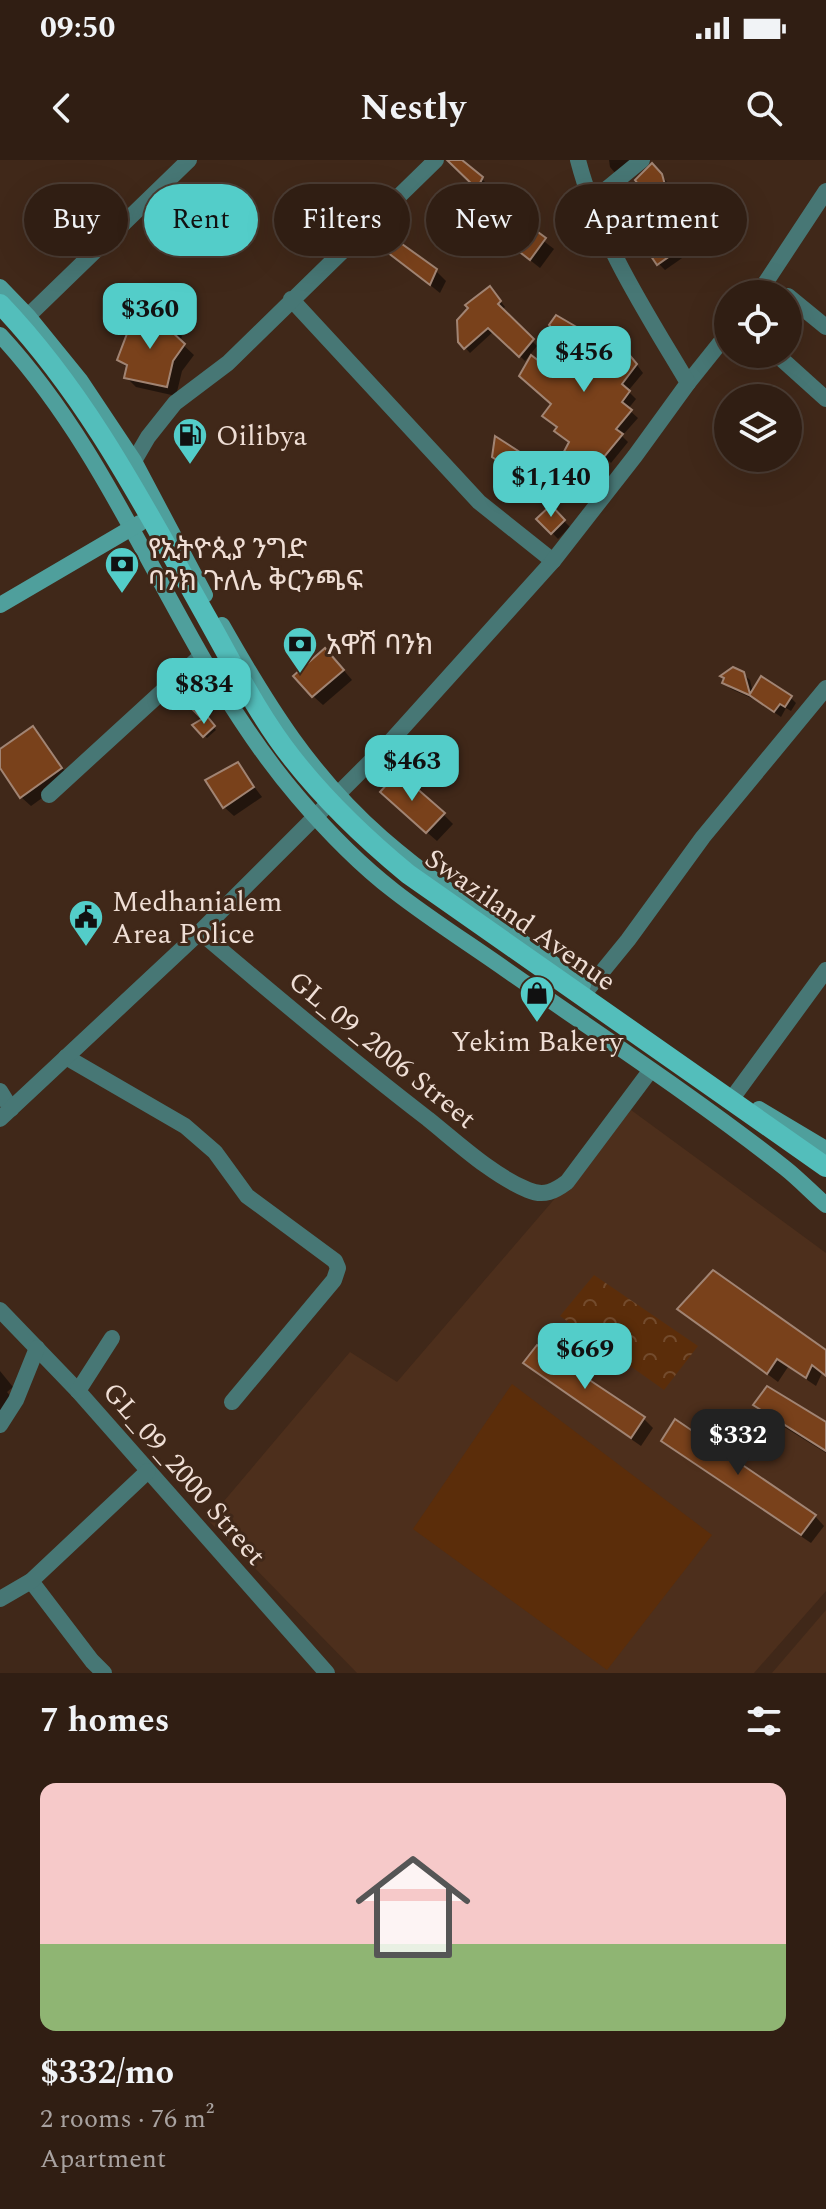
<!DOCTYPE html>
<meta charset="utf-8">
<style>
body{margin:0;font-family:Spectral,"Noto Sans Ethiopic",serif;background:#38271c;color:#f1f3f6;height:100vh;display:flex;flex-direction:column;font-size:30px;white-space:nowrap}
*{box-sizing:border-box;margin:0}
p{font-size:26px;color:#a8a2a0}
.icon{flex:none;width:44px;height:44px;fill:none;stroke:currentColor;stroke-width:2;stroke-linecap:round;stroke-linejoin:round}
.map{position:relative;height:1513px;overflow:hidden}
.panel{display:flex;flex-direction:column;background:#301e13;flex:1}
.panel>*{flex:none}
.top-card{position:absolute;left:24px;top:24px;width:778px;height:72px;display:flex;gap:16px}
.controls{position:absolute;left:714px;top:120px;display:grid;gap:16px}
.controls a{display:grid;place-items:center;width:88px;height:88px;border-radius:50%;background:#301e13;box-shadow:0 8px 32px #0002,0 0 0 2px #4b3c33;font-size:40px}
.price{position:absolute;translate:-50% -68px;padding:0 18px;border-radius:16px;background:#53cdc9;color:#111;font-size:26px;line-height:52px;filter:drop-shadow(0 2px 4px #0008)}
.price::after{content:'';position:absolute;left:50%;top:48px;width:24px;height:18px;margin-left:-12px;background:inherit;clip-path:polygon(0 0,100% 0,50% 100%)}
.price.on{background:#222;color:#fff}
ul{padding:0;list-style:none}
li{display:grid;align-content:center;gap:16px;height:424px;padding:0 40px}
li+li{border-top:2px solid #4b3c33}
li span{display:grid;place-items:center;height:248px;border-radius:16px;color:#555}
li>.icon{margin-inline-start:auto}
span .icon{width:144px;height:144px;fill:#fffc;stroke-width:1}
li b{font-size:34px}
h2{display:flex;justify-content:space-between;align-items:center;height:96px;padding:0 40px;font-size:34px}
.pill{padding:0 28px;border-radius:36px;background:#301e13;box-shadow:0 8px 32px #0002,0 0 0 2px #4b3c33;font-size:28px;line-height:72px}
.pill.on{background:#53cdc9;color:#111}
.status{display:flex;justify-content:space-between;align-items:center;height:56px;padding:0 40px;background:#301e13;direction:ltr}
.status svg{height:22px;fill:currentColor}
header{display:flex;justify-content:space-between;align-items:center;height:104px;padding:0 40px;background:#301e13;font-size:36px;font-weight:700}
.map>svg:first-child{display:block}
.built{fill:#4d2f1c}
.park{fill:url(#park-crowns)}
.pitch{fill:#5b2d0a}
.shadow{fill:#0007}
.building{fill:#79411b;stroke:#a18473;stroke-width:2}
.lines{fill:none;stroke-linecap:round;stroke-linejoin:round}
.minor{stroke:#477775;stroke-width:16}
.tertiary{stroke:#477775;stroke-width:16}
.secondary{stroke:#4f9f9c;stroke-width:16}
.primary{stroke:#53bebb;stroke-width:20}
.labels{text-anchor:middle;stroke-width:6;stroke-linejoin:round;paint-order:stroke}
.poi-label{font-size:28px;fill:#efded5;stroke:#402819;text-anchor:start}
.street-label{font-size:28px;fill:#efded5;stroke:#402819}
</style>
<div class="status"><b>09:50</b><svg viewBox="0 0 49 12"><path d="M0 12V9h3v3zM5 12V6h3v6zM10 12V3h3v9zM15 12V0h3v12zM26 1h20v11H26zM47 4h2v5h-2z"/></svg></div>
<header><svg class="icon" aria-label="back" viewBox="0 0 24 24"><path d="M15 5l-7 7 7 7"/></svg>Nestly<svg class="icon" aria-label="search" viewBox="0 0 24 24"><circle cx="10" cy="10" r="6"/><path d="M15 15l6 6"/></svg></header>
<div class="map">
<svg width="826" height="1513" viewBox="0 0 826 1513">
<defs>
<pattern id="park-crowns" width="20" height="18" patternUnits="userSpaceOnUse" patternTransform="scale(2)"><rect width="20" height="18" fill="#5b2d0a"/><path d="M2 6a3 3 0 1 1 6 0M12 15a3 3 0 1 1 6 0" fill="none" stroke="#734b2d"/></pattern>
</defs>
<rect width="100%" height="100%" fill="#402819"/>
<g class="built">
<polygon points="631,950 826,1093 826,1431 754,1513 357,1513 208,1360 350,1192 397,1222"/>
<polygon points="826,1450 826,1513 772,1513"/>
</g>
<polygon class="park" points="594,1115 698,1186 664,1230 560,1156"/>
<polygon class="pitch" points="512,1224 712,1375 607,1510 413,1369"/>
<g class="shadow">
<polygon points="448,0 459,0 482,19 488,25 484,33"/>
<polygon points="609,0 631,0 616,14 610,7"/>
<polygon points="658,12 667,22 670,32 657,42 651,36"/>
<polygon points="501,48 554,89 540,108 495,72"/>
<polygon points="665,67 685,96 665,110 659,104"/>
<polygon points="373,79 436,111 446,121 440,133"/>
<polygon points="495,134 505,147 501,150 537,186 525,201 494,171 470,193 460,182"/>
<polygon points="146,167 172,167 182,176 180,182 194,195 182,211 176,236 136,227 126,217 128,209 119,200"/>
<polygon points="634,201 643,213 628,231 636,239 628,249 638,258 622,276 628,282 611,303 609,301 593,317 579,310 576,317 566,312 559,305 571,283 552,263 556,216"/>
<polygon points="494,296 537,305 542,298 558,311 546,329 518,311 517,314"/>
<polygon points="551,348 570,367 558,379 539,359"/>
<polygon points="335,500 352,520 323,545 313,536"/>
<polygon points="743,514 750,520 753,533 790,537 796,543 791,551 786,548 781,557 758,541 731,529 725,523"/>
<polygon points="204,540 214,551 206,558 216,570 207,578 195,566 205,560 193,548"/>
<polygon points="32,568 70,618 31,646 21,637 0,604 0,592"/>
<polygon points="237,604 262,637 234,656 224,647"/>
<polygon points="392,642 443,654 453,664 437,681"/>
<polygon points="680,1149 826,1193 826,1216 822,1213 816,1226 788,1207 778,1222"/>
<polygon points="526,1203 643,1258 653,1268 641,1286 535,1212"/>
<polygon points="0,1211 13,1227 7,1232 13,1239 0,1260"/>
<polygon points="756,1245 826,1265 826,1293 765,1255"/>
<polygon points="663,1280 815,1356 824,1366 811,1383 673,1290"/>
</g>
<g class="building">
<polygon points="447,0 462,0 483,17 477,29"/>
<polygon points="652,3 662,14 665,25 649,38 635,20"/>
<polygon points="501,45 546,78 530,100 482,63"/>
<polygon points="659,58 680,89 657,105 636,74"/>
<polygon points="381,69 437,109 430,125 370,79"/>
<polygon points="490,126 501,141 498,144 534,179 519,197 488,168 464,189 458,182 457,160 468,148 465,145"/>
<polygon points="149,154 173,165 171,171 185,184 173,201 167,227 124,218 127,205 117,200 133,158 145,164"/>
<polygon points="556,155 611,187 614,183 627,192 637,204 622,224 630,231 622,242 632,250 616,269 623,274 604,297 601,295 586,311 572,304 569,311 557,305 569,282 554,271 557,267 542,256 551,244 519,216 531,195 555,213 570,187 549,165"/>
<polygon points="495,276 537,303 542,295 553,303 539,325 512,307 510,309 492,297"/>
<polygon points="551,345 565,360 551,374 536,359"/>
<polygon points="325,488 344,510 312,537 293,516"/>
<polygon points="733,507 744,512 750,534 761,516 792,536 785,547 780,544 774,552 749,535 722,523 724,518 720,516"/>
<polygon points="204,538 213,548 201,558 190,547"/>
<polygon points="207,556 215,566 203,577 192,565"/>
<polygon points="33,566 62,608 20,638 0,608 0,589"/>
<polygon points="238,602 254,627 223,648 205,620"/>
<polygon points="398,612 445,653 426,673 380,632"/>
<polygon points="713,1110 826,1190 826,1216 812,1205 806,1218 777,1199 767,1214 677,1149"/>
<polygon points="537,1185 645,1257 631,1278 523,1203"/>
<polygon points="767,1226 826,1262 826,1291 753,1245"/>
<polygon points="675,1259 816,1355 801,1375 661,1281"/>
</g>
<g class="lines">
<g class="minor">
<polyline points="592,41 642,0"/>
<polyline points="758,134 826,31"/>
<polyline points="788,136 826,167"/>
<polyline points="291,139 479,342 553,401"/>
<polyline points="28,156 189,0"/>
<polyline points="776,194 826,239"/>
<polyline points="688,223 728,173"/>
<polyline points="134,301 148,277 175,243 228,203 436,0"/>
<polyline points="49,635 201,496"/>
<path d="M 200,772 C 275,836 350,899 428,959 C 459,984 492,1015 528,1030 C 544,1037 555,1031 567,1022 L 650,911"/>
<polyline points="588,829 628,780 703,677 826,528"/>
<polyline points="66,897 185,966 215,992 247,1036 335,1101 338,1108 334,1120 232,1242"/>
<polyline points="0,931 11,949"/>
<polyline points="736,933 826,810"/>
<polyline points="0,959 200,772 322,650"/>
<polyline points="0,1150 78,1231 327,1513"/>
<polyline points="78,1231 112,1178"/>
<polyline points="0,1265 16,1240 37,1188"/>
<polyline points="31,1421 92,1501 104,1513"/>
<polyline points="0,1439 31,1421 148,1311"/>
</g>
<path class="tertiary" d="M 322,650 L 389,583 L 553,401 L 635,296 L 688,223 C 646,152 599,81 578,0"/>
<g class="secondary">
<polyline points="0,127 28,156 80,220 134,301 205,435"/>
<path d="M 0,175 C 126,311 178,497 298,637 C 327,671 359,704 394,731 C 430,759 468,783 505,809 C 598,874 695,937 785,1008 C 799,1019 812,1033 826,1045"/>
<polyline points="0,445 140,363"/>
<path d="M 222,465 C 268,546 311,616 382,678 C 444,732 516,776 583,825"/>
<polyline points="759,949 826,989"/>
</g>
<path class="primary" d="M 0,144 C 88,236 145,348 207,458 C 234,506 258,555 292,598 C 325,640 368,681 408,714 L 826,1007"/>
</g>
<defs>
<g id="fuel-pin" transform="scale(1.8)"><path d="M0 17L-7.5 6A9.5 9.5 0 1 1 7.5 6Z" fill="#53cdc9" stroke="#402819"/><path d="M-5.5-6h7V0h2V4h1.3V-2.5L3-4.5l.8-.8L6-3V5H2.5V1h-1V6h-7ZM-4.2-4.7v3.2H.2V-4.7Z" fill="#111"/></g>
<g id="bank-pin" transform="scale(1.8)"><path d="M0 17L-7.5 6A9.5 9.5 0 1 1 7.5 6Z" fill="#53cdc9" stroke="#402819"/><path d="M-6-4H6V4H-6ZM0-2.3a2.3 2.3 0 1 0 0 4.6a2.3 2.3 0 1 0 0-4.6Z" fill="#111"/></g>
<g id="civic-pin" transform="scale(1.8)"><path d="M0 17L-7.5 6A9.5 9.5 0 1 1 7.5 6Z" fill="#53cdc9" stroke="#402819"/><path d="M-.6-6.5H3V-4.5H.6V-3L4-1V1h2V6H-6V1h2V-1L-.6-3ZM-1.2 2.5V6h2.4V2.5Z" fill="#111"/></g>
<g id="shop-pin" transform="scale(1.8)"><path d="M0 17L-7.5 6A9.5 9.5 0 1 1 7.5 6Z" fill="#53cdc9" stroke="#402819"/><path d="M-5-2.5h2.3a2.7 3.5 0 0 1 5.4 0H5L5.5 6h-11ZM-1.5-2.5h3a1.5 2.3 0 0 0-3 0Z" fill="#111"/></g>
</defs>
<g fill-rule="evenodd">
<use href="#fuel-pin" x="190" y="275"/>
<use href="#bank-pin" x="122" y="404"/>
<use href="#bank-pin" x="300" y="484"/>
<use href="#civic-pin" x="86" y="757"/>
<use href="#shop-pin" x="537" y="833"/>
</g>
<g class="labels">
<g class="poi-label">
<text x="216" y="285">Oilibya</text>
<text x="148" y="398">የኢትዮጲያ ንግድ<tspan x="148" dy="32">ባንክ ጉለሌ ቅርንጫፍ</tspan></text>
<text x="326" y="494">አዋሽ ባንክ</text>
<text x="112" y="751">Medhanialem<tspan x="112" dy="32">Area Police</tspan></text>
<text x="537" y="891" text-anchor="middle">Yekim Bakery</text>
</g>
<g class="street-label">
<text transform="translate(521 759) rotate(35)" y="10">Swaziland Avenue</text>
<text transform="translate(383 889) rotate(39)" y="10">GL_09_2006 Street</text>
<text transform="translate(185 1313) rotate(49)" y="10">GL_09_2000 Street</text>
</g>
</g>
</svg>
<div class="controls">
<a><svg class="icon" aria-label="locate" viewBox="0 0 24 24"><circle cx="12" cy="12" r="6"/><path d="M12 2v4M12 18v4M2 12h4M18 12h4"/></svg></a>
<a><svg class="icon" aria-label="layers" viewBox="0 0 24 24"><path d="M12 4l9 5-9 5-9-5zM3 14l9 5 9-5"/></svg></a>
</div>
<b class="price" style="left:150px;top:191px">$360</b>
<b class="price" style="left:584px;top:234px">$456</b>
<b class="price" style="left:551px;top:359px">$1,140</b>
<b class="price" style="left:204px;top:566px">$834</b>
<b class="price" style="left:412px;top:643px">$463</b>
<b class="price" style="left:585px;top:1231px">$669</b>
<b class="price on" style="left:738px;top:1317px">$332</b>
<div class="top-card">
<a class="pill">Buy</a>
<a class="pill on">Rent</a>
<a class="pill">Filters</a>
<a class="pill">New</a>
<a class="pill">Apartment</a>
</div>
</div>
<section class="panel">
<h2>7 homes<svg class="icon" aria-label="filters" viewBox="0 0 24 24"><path d="M4 7h16M4 17h16"/><circle cx="9" cy="7" r="2"/><circle cx="15" cy="17" r="2"/></svg></h2>
<ul>
<li><span style="background:linear-gradient(#f6c9c9 65%,#8fb573 0)"><svg class="icon" aria-label="home" viewBox="0 0 24 24"><path d="M3 11l9-7 9 7M6 9v11h12V9"/></svg></span><div><b>$332/mo</b><p>2 rooms · 76 m²</p><p>Apartment</p></div></li>
</ul>
</section>
